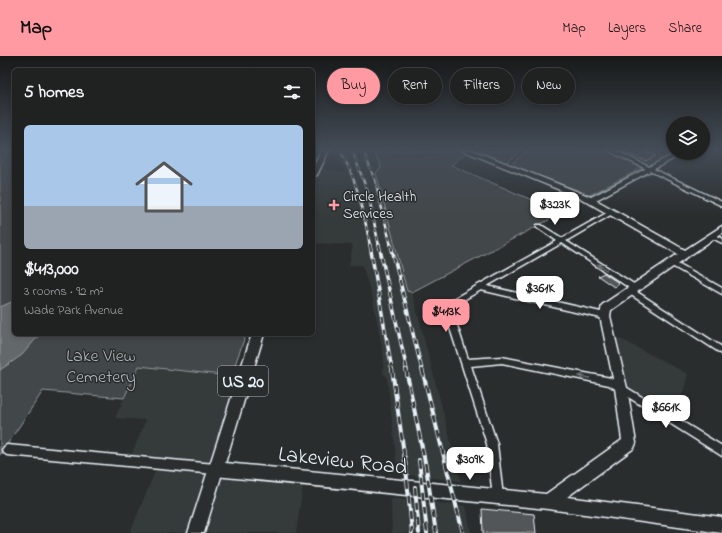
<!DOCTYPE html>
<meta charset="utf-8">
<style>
body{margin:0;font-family:"Indie Flower",sans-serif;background:#282a2a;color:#f1f3f6;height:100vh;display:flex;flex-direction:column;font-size:15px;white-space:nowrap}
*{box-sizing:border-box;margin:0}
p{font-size:13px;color:#a2a4a5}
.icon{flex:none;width:22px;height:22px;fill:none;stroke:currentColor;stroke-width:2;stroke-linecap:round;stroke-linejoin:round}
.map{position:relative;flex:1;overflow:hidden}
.details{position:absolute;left:12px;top:12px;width:303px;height:268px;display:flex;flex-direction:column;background:#202222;border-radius:6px;box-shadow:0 2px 6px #0003,0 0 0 1px #3d3f40}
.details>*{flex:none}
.hud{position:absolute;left:327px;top:12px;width:335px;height:36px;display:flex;gap:8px}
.buttons{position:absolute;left:666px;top:60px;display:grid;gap:8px}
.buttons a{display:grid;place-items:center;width:44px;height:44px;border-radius:50%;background:#202222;box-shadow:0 2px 6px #0003,0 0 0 1px #3d3f40;font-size:20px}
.price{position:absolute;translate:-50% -34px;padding:0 9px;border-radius:8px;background:#fff;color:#222;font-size:13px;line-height:26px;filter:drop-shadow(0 1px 2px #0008)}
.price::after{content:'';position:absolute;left:50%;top:24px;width:12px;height:9px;margin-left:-6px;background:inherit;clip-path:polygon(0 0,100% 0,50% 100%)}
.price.on{background:#ff9aa2;color:#111}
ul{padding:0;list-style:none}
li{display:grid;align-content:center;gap:8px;height:212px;padding:0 12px}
li span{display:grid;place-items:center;height:124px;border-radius:6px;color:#555}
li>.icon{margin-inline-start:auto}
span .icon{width:72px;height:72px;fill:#fffc;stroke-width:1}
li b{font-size:17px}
h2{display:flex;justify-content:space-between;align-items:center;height:48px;padding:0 12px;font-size:17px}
.pill{padding:0 14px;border-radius:18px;background:#202222;box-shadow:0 2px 6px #0003,0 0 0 1px #3d3f40;font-size:14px;line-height:36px}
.pill.on{background:#ff9aa2;color:#111}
header{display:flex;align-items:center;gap:24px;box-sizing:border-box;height:56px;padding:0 20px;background:#ff9aa2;color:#111}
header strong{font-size:19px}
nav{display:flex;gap:22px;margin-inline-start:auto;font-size:14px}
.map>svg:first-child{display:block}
.built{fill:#363a3b}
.green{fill:#424648;stroke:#959ca0}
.water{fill:#63686b;stroke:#989fa3}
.building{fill:#535759;stroke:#e8f1f8}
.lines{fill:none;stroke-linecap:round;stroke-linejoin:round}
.street-casing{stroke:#e8f1f8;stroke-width:3}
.secondary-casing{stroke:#e8f1f8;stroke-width:3}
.primary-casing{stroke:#e8f1f8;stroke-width:3}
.street{fill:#2a2d2e;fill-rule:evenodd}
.secondary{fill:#2a2d2e;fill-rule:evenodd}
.primary{fill:#2a2d2e;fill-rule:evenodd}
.rail-far2-casing{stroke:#e8f1f8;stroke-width:2.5}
.rail-far1-casing{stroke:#e8f1f8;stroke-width:3.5}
.rail-casing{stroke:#e8f1f8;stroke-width:4}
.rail-far2{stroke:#2a2d2e;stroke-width:1.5;stroke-dasharray:4.5;stroke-linecap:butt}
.rail-far1{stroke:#2a2d2e;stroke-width:2;stroke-dasharray:6;stroke-linecap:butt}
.rail{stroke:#2a2d2e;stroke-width:2.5;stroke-dasharray:8;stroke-linecap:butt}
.oneway{fill:#6c7275}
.poi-dot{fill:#ff9aa2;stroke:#2a2d2e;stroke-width:1.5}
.labels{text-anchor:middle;stroke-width:3;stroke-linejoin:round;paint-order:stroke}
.far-poi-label{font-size:15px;fill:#e8f1f8;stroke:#2a2d2e;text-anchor:start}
.shield{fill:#2a2d2e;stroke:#afb6bb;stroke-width:1}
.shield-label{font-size:17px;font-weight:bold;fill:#e8f1f8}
.park-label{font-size:18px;fill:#aeb5ba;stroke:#2a2d2e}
.near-street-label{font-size:22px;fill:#e8f1f8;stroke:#2a2d2e}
</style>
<header>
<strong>Map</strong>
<nav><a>Map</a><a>Layers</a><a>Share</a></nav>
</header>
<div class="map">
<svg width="722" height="477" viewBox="0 0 722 477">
<rect width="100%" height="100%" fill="#2a2d2e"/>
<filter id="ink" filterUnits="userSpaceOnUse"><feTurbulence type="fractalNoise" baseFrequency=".025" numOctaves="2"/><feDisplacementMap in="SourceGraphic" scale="8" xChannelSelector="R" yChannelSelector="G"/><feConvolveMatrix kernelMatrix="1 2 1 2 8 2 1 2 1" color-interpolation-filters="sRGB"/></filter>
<g filter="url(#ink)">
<g class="built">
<polygon points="334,94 371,94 380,107 381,112 376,117 407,235 412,236 461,425 398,418 387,321 383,317 384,302 373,244 362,209 349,209 353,189 313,187 313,131 322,112 346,117 339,104 332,97"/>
<polygon points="609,277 688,318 675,366 621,332"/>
<polygon points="139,310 244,321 215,413 304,422 296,477 130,477 158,408 129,405 146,364 115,362"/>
<polygon points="391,442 466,450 471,477 392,477"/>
</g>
<g class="green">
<polygon points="0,94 14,94 14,278 246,278 231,320 139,310 124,342 43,335 0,399"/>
<path d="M 371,94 L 431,95 L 437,97 C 444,92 457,93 466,97 L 451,109 L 562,157 L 412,236 L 407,235 L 376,117 L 381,112 L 380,107 Z"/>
<polygon points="519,94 518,98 506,107 475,95"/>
<polygon points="529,94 607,94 642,112 590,139 585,138 509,109"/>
<polygon points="612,94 619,94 633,101 645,94 673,94 674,97 647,111"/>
</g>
<polygon class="water" points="14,245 14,278 40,278 22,299 0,314 0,251"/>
<g class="building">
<polygon points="619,94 643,94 656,100 646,105"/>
<polygon points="604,217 608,220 619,227 614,231 598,220"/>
<polygon points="482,453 534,458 536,477 483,477"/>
</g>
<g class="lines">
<g class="street-casing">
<g id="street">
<polygon points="607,94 614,94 722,146 722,150"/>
<polygon points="612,154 615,156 614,157 566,185 637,230 638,232 637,234 634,234 722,291 722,298 628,237 627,235 628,233 631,233 562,187 487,230 605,257 608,258 609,260 608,262 605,263 481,234 451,251 468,303 502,301 611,322 722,390 722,400 609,329 502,307 471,310 497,388 503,441 502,445 498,446 494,445 493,441 487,388 443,250 444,248 557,185 537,171 537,169 541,169 562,182"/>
<polygon points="712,178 722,182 722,187 710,181 709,180 710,179"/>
<polygon points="670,205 674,205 722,232 722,238 670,209 669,207"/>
<polygon points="7,389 215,408 218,410 220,413 218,416 215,418 7,399 4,397 2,394 4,391"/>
</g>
</g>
<g class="secondary-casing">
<polygon id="secondary" points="462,94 472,94 591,141 676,97 684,97 596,144 685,194 722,170 722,177 611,254 610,260 627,332 636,387 634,392 567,441 722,461 722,477 548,453 215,420 210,418 208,413 210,408 215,406 546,438 622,384 615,332 600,260 602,249 678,198 582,143"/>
</g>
<g class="primary-casing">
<g id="primary">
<polygon points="322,94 329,94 317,119 313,121 313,111"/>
<polygon points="252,278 264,278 204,477 188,477"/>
</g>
</g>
<use href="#street" class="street"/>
<use href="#secondary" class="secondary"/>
<use href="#primary" class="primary"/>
<g class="rail-far2-casing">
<g id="rail-far2">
<path d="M 340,94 C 357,124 364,156 370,190"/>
<polyline points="352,94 368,137 379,190"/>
<polyline points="363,94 375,124 391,190"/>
</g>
</g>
<g class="rail-far1-casing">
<g id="rail-far1">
<polyline points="370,189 392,314"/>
<polyline points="379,189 407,314"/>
<polyline points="391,189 422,314"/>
</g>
</g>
<g class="rail-casing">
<g id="rail">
<polyline points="392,313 406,412 412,477"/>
<polyline points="406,313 426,411 436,477"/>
<polyline points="422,313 463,477"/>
<polyline points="419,404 427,477"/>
<polyline points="415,431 419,477"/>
</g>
</g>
<use href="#rail-far2" class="rail-far2"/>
<use href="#rail-far1" class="rail-far1"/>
<use href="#rail" class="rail"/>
</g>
<defs><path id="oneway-solid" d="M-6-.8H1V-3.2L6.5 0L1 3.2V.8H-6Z"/></defs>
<g class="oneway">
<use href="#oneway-solid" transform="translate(602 211) rotate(-147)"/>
<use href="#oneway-solid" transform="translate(584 321) rotate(-169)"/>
</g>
</g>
<linearGradient id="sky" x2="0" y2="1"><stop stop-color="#171919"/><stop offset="0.58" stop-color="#444c57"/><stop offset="1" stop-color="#444c57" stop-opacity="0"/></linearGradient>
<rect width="722" height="161" fill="url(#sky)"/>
<path class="poi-dot" d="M332 143h4v4h4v4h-4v4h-4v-4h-4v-4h4z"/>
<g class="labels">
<g class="far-poi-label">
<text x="343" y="145">Circle Health<tspan x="343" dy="17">Services</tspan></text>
</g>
<rect class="shield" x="218" y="310" width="50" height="30" rx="3"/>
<g class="shield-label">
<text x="243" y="331">US 20</text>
</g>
<g class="park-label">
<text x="101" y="305">Lake View<tspan x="101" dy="21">Cemetery</tspan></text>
</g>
<g class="near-street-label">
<text transform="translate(343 403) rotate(6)" y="8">Lakeview Road</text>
</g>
</g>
</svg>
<div class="buttons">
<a><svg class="icon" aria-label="layers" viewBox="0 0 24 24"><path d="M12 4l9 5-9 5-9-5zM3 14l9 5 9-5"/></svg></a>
</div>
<b class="price" style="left:555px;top:170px">$323K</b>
<b class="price" style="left:540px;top:254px">$361K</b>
<b class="price on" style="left:446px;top:277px">$413K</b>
<b class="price" style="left:666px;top:373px">$661K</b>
<b class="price" style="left:470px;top:425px">$309K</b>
<div class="hud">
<a class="pill on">Buy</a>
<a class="pill">Rent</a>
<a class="pill">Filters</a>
<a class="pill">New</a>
</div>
<section class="details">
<h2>5 homes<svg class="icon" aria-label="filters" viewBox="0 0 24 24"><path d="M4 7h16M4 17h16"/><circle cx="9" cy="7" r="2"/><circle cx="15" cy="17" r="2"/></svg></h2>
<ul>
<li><span style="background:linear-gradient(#a9c7e8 65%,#9aa5b1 0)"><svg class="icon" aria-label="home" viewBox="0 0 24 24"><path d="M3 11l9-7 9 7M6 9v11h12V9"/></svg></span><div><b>$413,000</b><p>3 rooms · 92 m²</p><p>Wade Park Avenue</p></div></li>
</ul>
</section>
</div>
